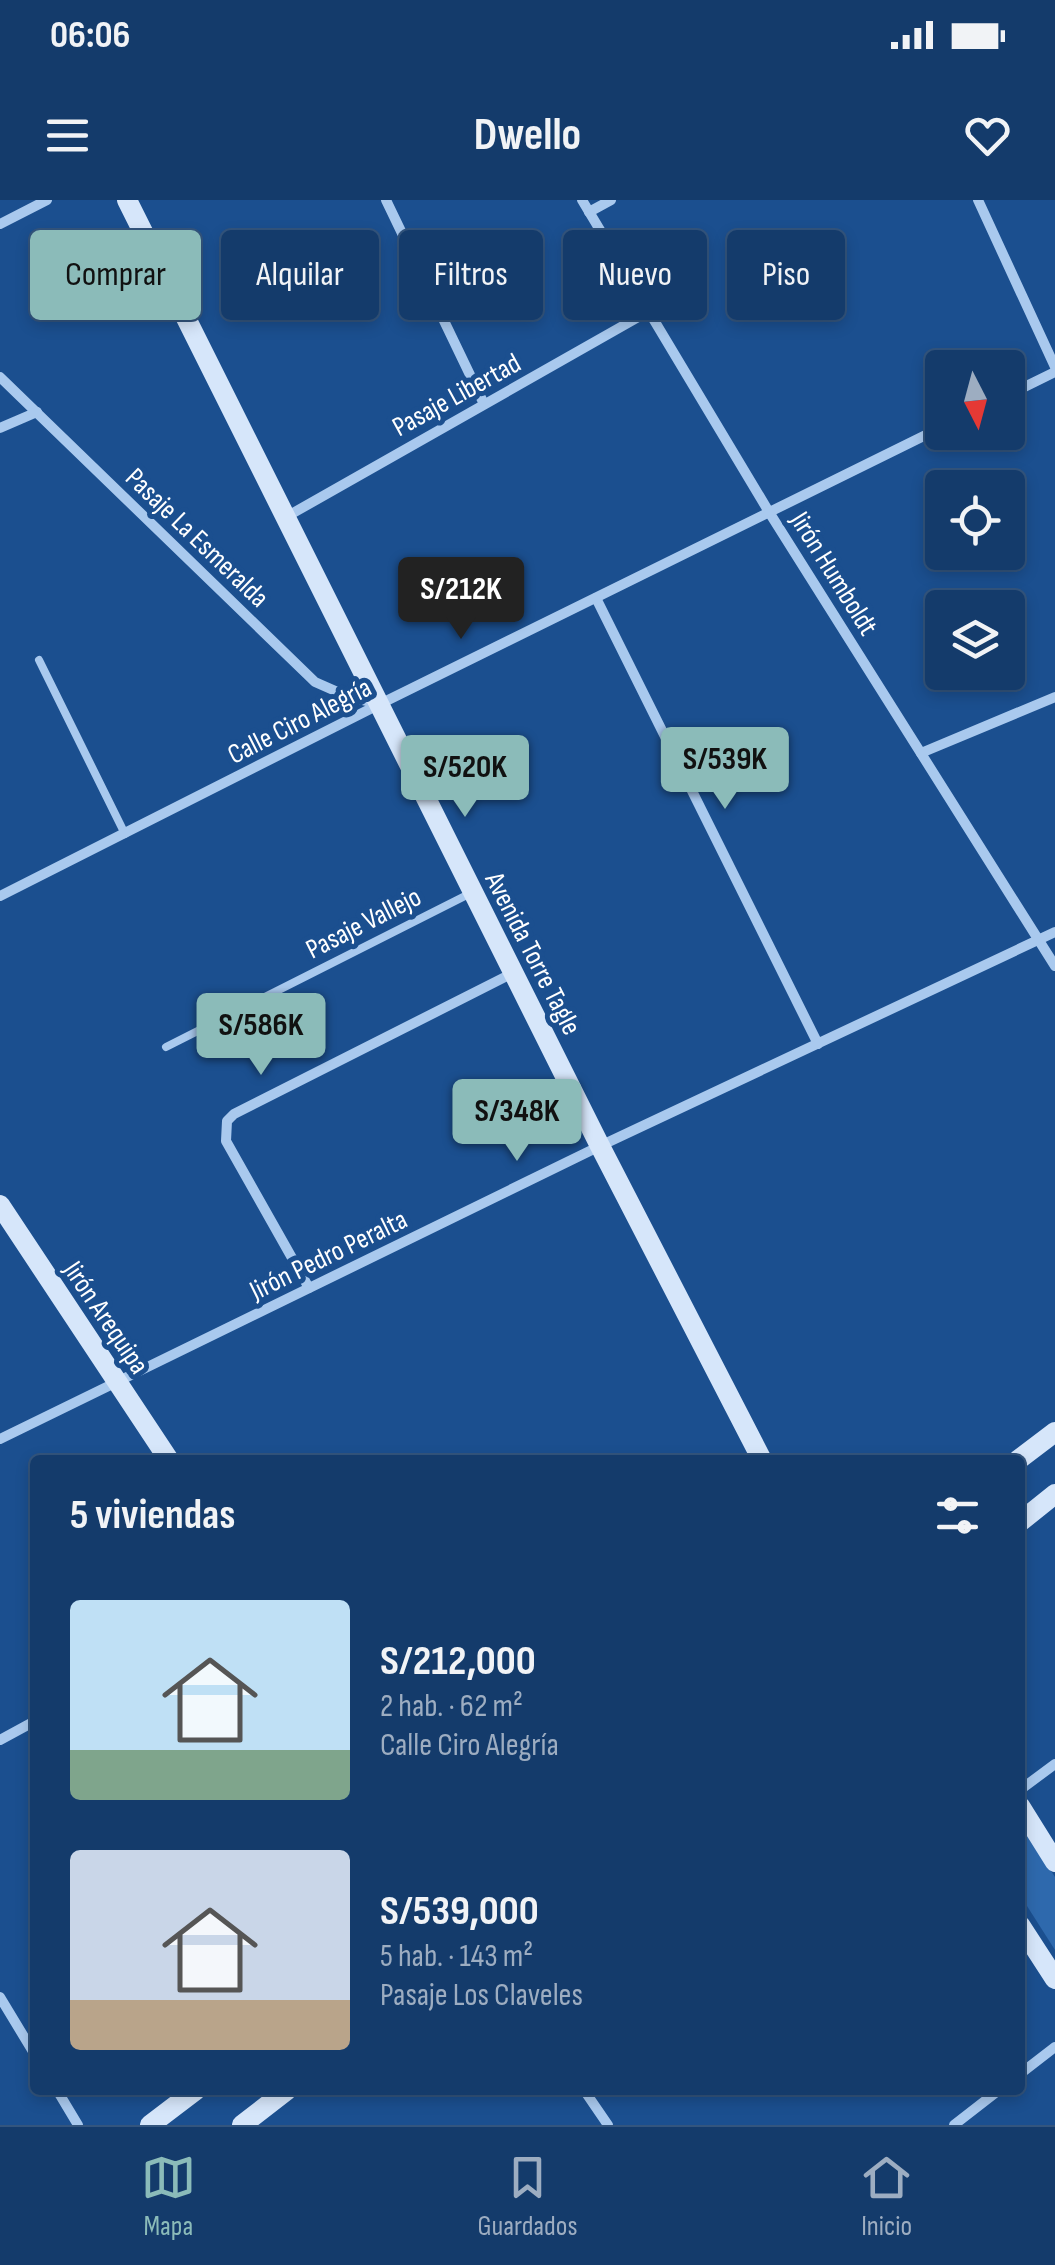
<!DOCTYPE html>
<html lang="es">
<meta charset="utf-8">
<style>
body{margin:0;font-family:"Sofia Sans Condensed",sans-serif;background:#214673;color:#f1f3f6;height:100vh;display:flex;flex-direction:column;font-size:38px;white-space:nowrap}
*{box-sizing:border-box;margin:0}
p{font-size:32px;color:#9dadc1}
.icon{flex:none;width:55px;height:55px;fill:none;stroke:currentColor;stroke-width:2;stroke-linecap:round;stroke-linejoin:round}
.map{position:relative;flex:1;overflow:hidden}
.sheet{position:absolute;left:30px;top:1255px;width:995px;height:640px;display:flex;flex-direction:column;background:#143b6b;border-radius:10px;box-shadow:0 5px 15px #0003,0 0 0 2px #33557e}
.sheet>*{flex:none}
.guide{position:absolute;left:30px;top:30px;width:995px;height:90px;display:flex;gap:20px}
.needle{width:65px;rotate:174deg}
.tools{position:absolute;left:925px;top:150px;display:grid;gap:20px}
.tools a{display:grid;place-items:center;width:100px;height:100px;border-radius:10px;background:#143b6b;box-shadow:0 5px 15px #0003,0 0 0 2px #33557e;font-size:50px}
.price{position:absolute;translate:-50% -85px;padding:0 22px;border-radius:10px;background:#8bbbb9;color:#111;font-size:32px;line-height:65px;filter:drop-shadow(0 2px 5px #0008)}
.price::after{content:'';position:absolute;left:50%;top:60px;width:30px;height:22px;margin-left:-15px;background:inherit;clip-path:polygon(0 0,100% 0,50% 100%)}
.price.active{background:#222;color:#fff}
ul{padding:0;list-style:none}
li{display:flex;align-items:center;gap:30px;height:250px;padding:0 40px}
li span{display:grid;place-items:center;flex:none;width:280px;height:200px;border-radius:10px;color:#555}
li>.icon{margin-inline-start:auto}
span .icon{width:120px;height:120px;fill:#fffc;stroke-width:1}
li b{font-size:42px}
h2{display:flex;justify-content:space-between;align-items:center;height:120px;padding:0 40px;font-size:42px}
.chip{padding:0 35px;border-radius:10px;background:#143b6b;box-shadow:0 5px 15px #0003,0 0 0 2px #33557e;font-size:35px;line-height:90px}
.chip.active{background:#8bbbb9;color:#111}
.status{display:flex;justify-content:space-between;align-items:center;height:70px;padding:0 50px;background:#143b6b;direction:ltr}
.status svg{height:28px;fill:currentColor}
header{display:flex;justify-content:space-between;align-items:center;height:130px;padding:0 40px;background:#143b6b;font-size:45px;font-weight:700}
.tabs{display:flex;justify-content:space-around;align-items:center;height:140px;border-top:2px solid #33557e;background:#143b6b;font-size:28px;color:#9dadc1}
.tabs a{display:grid;justify-items:center;gap:5px}
.tabs .active{color:#8bbbb9}
.map>svg:first-child{display:block}
.green{fill:#2e69ad}
.lines{fill:none;stroke-linecap:round;stroke-linejoin:round}
.lane{stroke:#a9c9ee;stroke-width:8}
.street{stroke:#a9c9ee;stroke-width:10}
.secondary{stroke:#d6e6fa;stroke-width:20}
.labels{text-anchor:middle;stroke-width:10;stroke-linejoin:round;paint-order:stroke}
.street-label{font-size:28px;fill:#fff;stroke:#1b4f8f}
</style>
<div class="status"><b>06:06</b><svg viewBox="0 0 49 12"><path d="M0 12V9h3v3zM5 12V6h3v6zM10 12V3h3v9zM15 12V0h3v12zM26 1h20v11H26zM47 4h2v5h-2z"/></svg></div>
<header><svg class="icon" aria-label="menu" viewBox="0 0 24 24"><path d="M4 6h16M4 12h16M4 18h16"/></svg>Dwello<svg class="icon" aria-label="heart" viewBox="0 0 24 24"><path d="M12 20l-8-8c-3-5 5-10 8-4 3-6 11-1 8 4z"/></svg></header>
<div class="map">
<svg width="1055" height="1925" viewBox="0 0 1055 1925">
<rect width="100%" height="100%" fill="#1b4f8f"/>
<polygon class="green" points="1020,1622 1055,1677 1055,1750 1020,1695"/>
<g class="lines">
<g class="lane">
<polyline points="39,460 125,634"/>
<polyline points="166,847 469,694"/>
</g>
<g class="street">
<polyline points="386,0 484,204"/>
<polyline points="582,0 769,312 1055,766"/>
<polyline points="978,0 1055,167"/>
<polyline points="589,12 611,0"/>
<polyline points="0,24 47,0"/>
<polyline points="0,177 315,482 349,497 379,504"/>
<polyline points="1008,195 1055,172"/>
<polyline points="0,228 37,212"/>
<polyline points="286,317 649,111"/>
<polyline points="596,398 818,844"/>
<polyline points="921,553 1055,497"/>
<polyline points="0,696 380,504 942,227"/>
<polyline points="309,1088 226,941 227,921 234,914 513,773"/>
<polyline points="0,1239 600,946 1055,732"/>
<polyline points="0,1540 35,1521"/>
<polyline points="1020,1590 1055,1564"/>
<polyline points="0,1797 35,1855"/>
<polyline points="1020,1874 1055,1847"/>
<polyline points="57,1890 78,1925"/>
<polyline points="584,1890 608,1925"/>
<polyline points="954,1925 999,1890"/>
</g>
<g class="secondary">
<polyline points="127,0 600,946 762,1260"/>
<polyline points="0,1005 169,1260"/>
<polyline points="1018,1260 1055,1232"/>
<polyline points="1020,1322 1055,1294"/>
<polyline points="1020,1606 1055,1662"/>
<polyline points="1020,1725 1055,1779"/>
<polyline points="150,1925 196,1890"/>
<polyline points="242,1925 287,1890"/>
</g>
</g>
<g class="labels">
<g class="street-label">
<text transform="translate(456 194) rotate(-29)" y="10">Pasaje Libertad</text>
<text transform="translate(198 337) rotate(44)" y="10">Pasaje La Esmeralda</text>
<text transform="translate(835 373) rotate(58)" y="10">Jirón Humboldt</text>
<text transform="translate(299 520) rotate(-27)" y="10">Calle Ciro Alegría</text>
<text transform="translate(363 722) rotate(-27)" y="10">Pasaje Vallejo</text>
<text transform="translate(534 753) rotate(63)" y="10">Avenida Torre Tagle</text>
<text transform="translate(328 1054) rotate(-26)" y="10">Jirón Pedro Peralta</text>
<text transform="translate(107 1117) rotate(56)" y="10">Jirón Arequipa</text>
</g>
</g>
</svg>
<div class="tools">
<a><svg class="needle" viewBox="-14 -14 28 28"><path d="M0-13l5 13h-10z" fill="#e53935"/><path d="M0 13l5-13h-10z" fill="#9dadc1"/></svg></a>
<a><svg class="icon" aria-label="locate" viewBox="0 0 24 24"><circle cx="12" cy="12" r="6"/><path d="M12 2v4M12 18v4M2 12h4M18 12h4"/></svg></a>
<a><svg class="icon" aria-label="layers" viewBox="0 0 24 24"><path d="M12 4l9 5-9 5-9-5zM3 14l9 5 9-5"/></svg></a>
</div>
<b class="price active" style="left:461px;top:442px">S/212K</b>
<b class="price" style="left:725px;top:612px">S/539K</b>
<b class="price" style="left:465px;top:620px">S/520K</b>
<b class="price" style="left:261px;top:878px">S/586K</b>
<b class="price" style="left:517px;top:964px">S/348K</b>
<div class="guide">
<a class="chip active">Comprar</a>
<a class="chip">Alquilar</a>
<a class="chip">Filtros</a>
<a class="chip">Nuevo</a>
<a class="chip">Piso</a>
</div>
<section class="sheet">
<h2>5 viviendas<svg class="icon" aria-label="filters" viewBox="0 0 24 24"><path d="M4 7h16M4 17h16"/><circle cx="9" cy="7" r="2"/><circle cx="15" cy="17" r="2"/></svg></h2>
<ul>
<li><span style="background:linear-gradient(#bfe0f5 75%,#7fa58c 0)"><svg class="icon" aria-label="home" viewBox="0 0 24 24"><path d="M3 11l9-7 9 7M6 9v11h12V9"/></svg></span><div><b>S/212,000</b><p>2 hab. · 62 m²</p><p>Calle Ciro Alegría</p></div></li>
<li><span style="background:linear-gradient(#c9d6e8 75%,#b9a48a 0)"><svg class="icon" aria-label="home" viewBox="0 0 24 24"><path d="M3 11l9-7 9 7M6 9v11h12V9"/></svg></span><div><b>S/539,000</b><p>5 hab. · 143 m²</p><p>Pasaje Los Claveles</p></div></li>
</ul>
</section>
</div>
<nav class="tabs">
<a class="active"><svg class="icon" aria-label="map" viewBox="0 0 24 24"><path d="M3 6l6-2 6 2 6-2v14l-6 2-6-2-6 2zM9 4v14M15 6v14"/></svg>Mapa</a>
<a><svg class="icon" aria-label="saved" viewBox="0 0 24 24"><path d="M7 4h10v16l-5-4-5 4z"/></svg>Guardados</a>
<a><svg class="icon" aria-label="home" viewBox="0 0 24 24"><path d="M3 11l9-7 9 7M6 9v11h12V9"/></svg>Inicio</a>
</nav>
